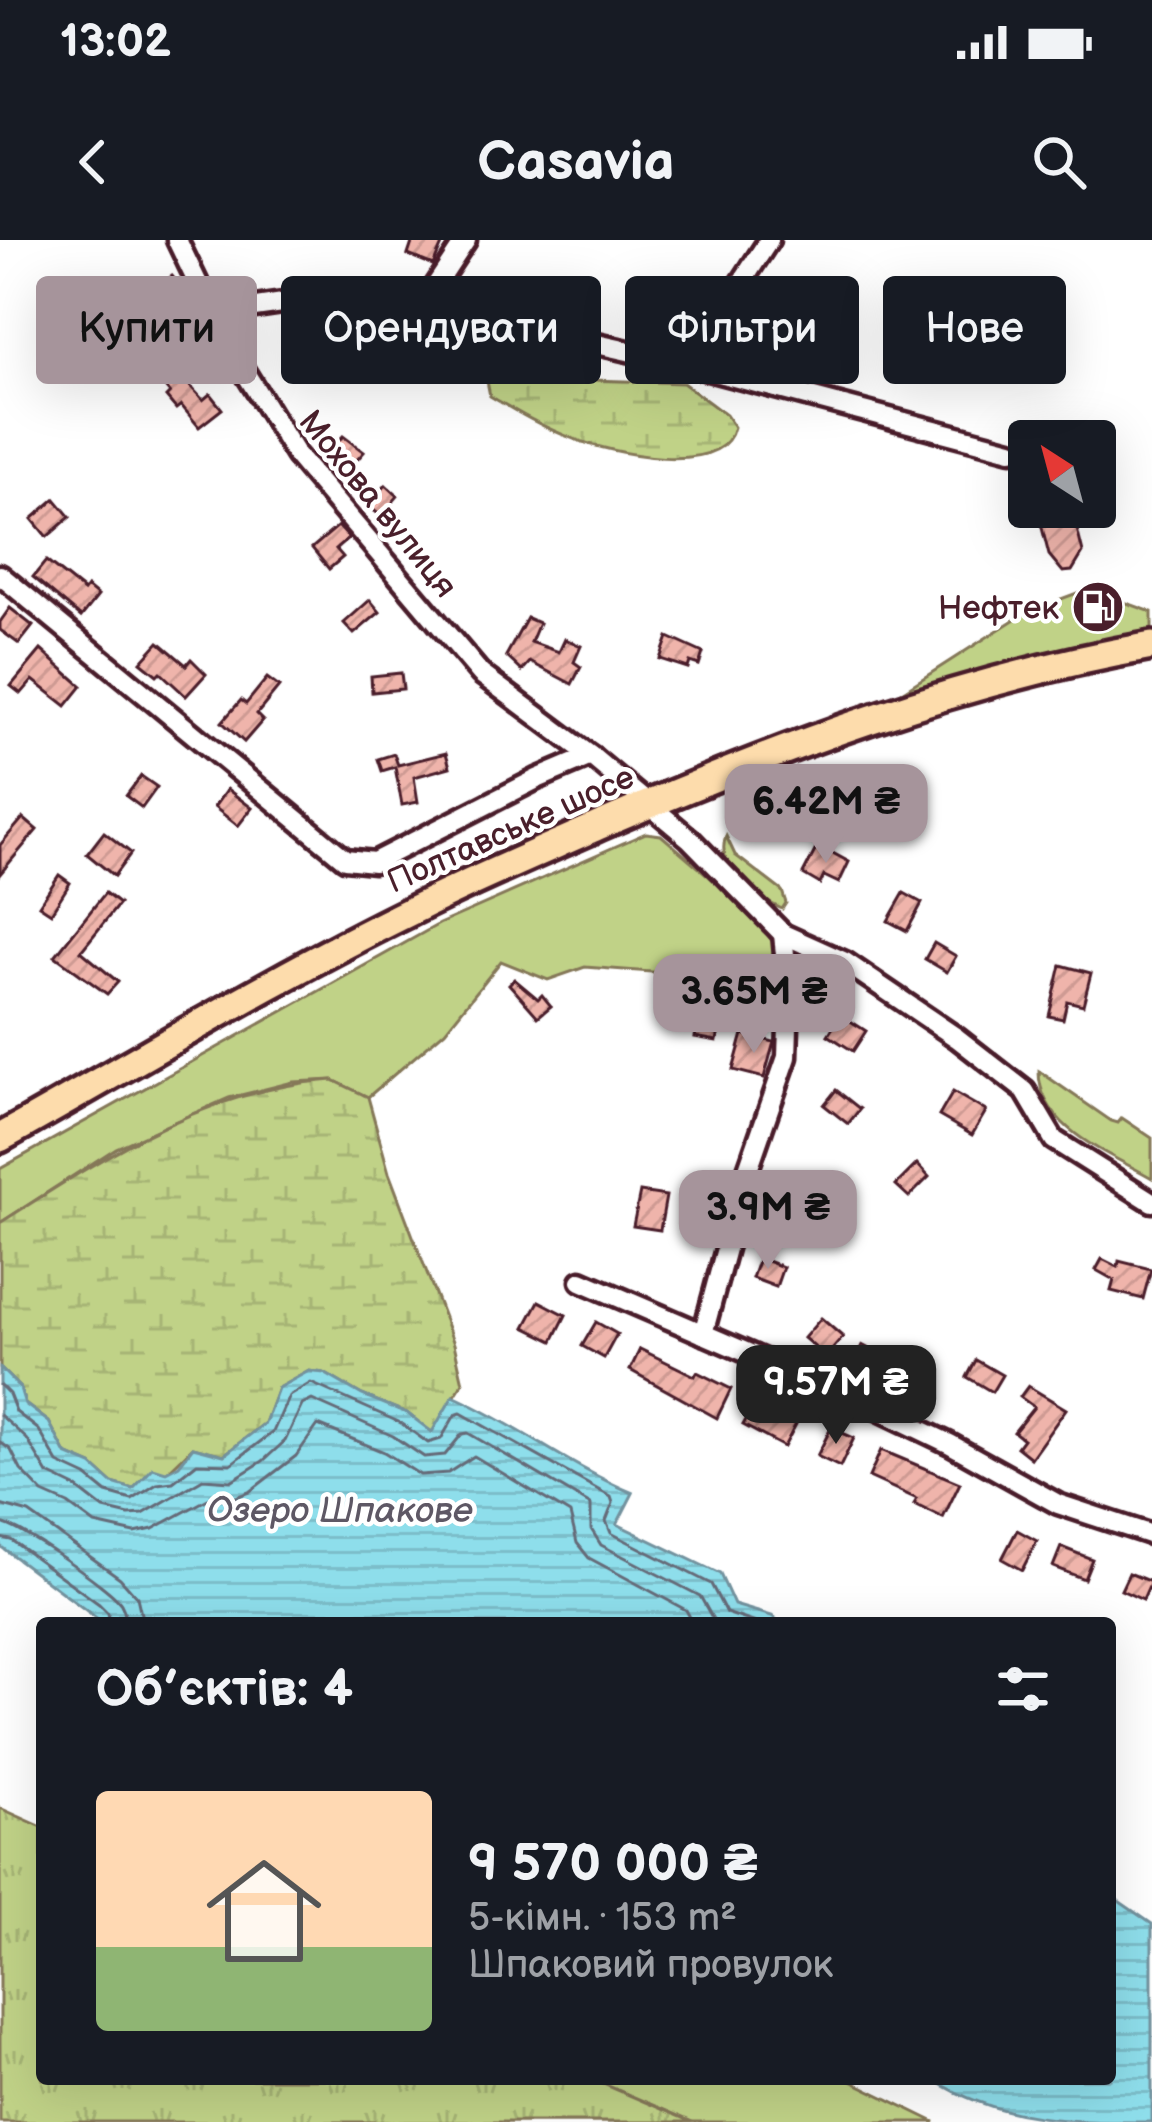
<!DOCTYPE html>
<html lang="uk">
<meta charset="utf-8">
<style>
body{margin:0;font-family:"Balsamiq Sans",sans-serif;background:#242831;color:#f1f3f6;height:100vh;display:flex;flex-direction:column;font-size:45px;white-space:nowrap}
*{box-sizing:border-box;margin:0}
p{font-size:39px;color:#9ea1a6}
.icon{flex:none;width:66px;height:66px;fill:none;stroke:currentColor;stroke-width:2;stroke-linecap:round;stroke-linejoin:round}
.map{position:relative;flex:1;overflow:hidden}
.sheet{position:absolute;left:36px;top:1377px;width:1080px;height:468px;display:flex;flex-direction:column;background:#171b24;border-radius:12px;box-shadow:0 12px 48px #0002}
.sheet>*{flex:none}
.guide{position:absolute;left:36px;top:36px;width:1080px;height:108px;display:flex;gap:24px}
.needle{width:78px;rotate:324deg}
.tools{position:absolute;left:1008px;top:180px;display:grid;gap:24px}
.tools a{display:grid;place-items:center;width:108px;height:108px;border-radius:12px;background:#171b24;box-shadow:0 12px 48px #0002;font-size:60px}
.price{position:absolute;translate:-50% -102px;padding:0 27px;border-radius:24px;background:#a6949b;color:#111;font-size:39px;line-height:78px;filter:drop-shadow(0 3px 6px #0008)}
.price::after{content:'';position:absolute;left:50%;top:72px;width:36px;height:27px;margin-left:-18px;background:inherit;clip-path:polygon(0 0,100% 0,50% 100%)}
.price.active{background:#222;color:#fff}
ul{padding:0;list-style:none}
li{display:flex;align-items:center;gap:36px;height:300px;padding:0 60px}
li+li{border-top:3px solid #363941}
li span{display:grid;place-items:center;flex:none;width:336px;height:240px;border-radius:12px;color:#555}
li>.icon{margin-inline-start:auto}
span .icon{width:144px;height:144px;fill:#fffc;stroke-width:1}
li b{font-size:51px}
h2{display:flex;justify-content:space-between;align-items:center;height:144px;padding:0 60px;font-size:51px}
.tag{padding:0 42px;border-radius:12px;background:#171b24;box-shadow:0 12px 48px #0002;font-size:42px;line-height:108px}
.tag.active{background:#a6949b;color:#111}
.status{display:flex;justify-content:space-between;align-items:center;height:84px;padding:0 60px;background:#171b24;direction:ltr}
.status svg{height:33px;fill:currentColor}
header{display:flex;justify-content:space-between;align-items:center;height:156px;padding:0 60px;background:#171b24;font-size:54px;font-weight:700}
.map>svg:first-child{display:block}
.green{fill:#c0d287;stroke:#857859;stroke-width:3}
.wetland{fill:url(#wetland-marsh);stroke:#857859;stroke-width:3}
.park{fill:url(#park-tufts);stroke:#857859;stroke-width:3}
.water{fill:url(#water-rules);stroke:#73929e;stroke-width:3}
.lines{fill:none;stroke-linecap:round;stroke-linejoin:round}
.shore{stroke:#656b78;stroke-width:3}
.building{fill:url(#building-hatch);stroke:#4a1f2b;stroke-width:3}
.minor-casing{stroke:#4a1f2b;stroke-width:27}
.primary-casing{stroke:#4a1f2b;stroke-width:36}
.minor{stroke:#fff;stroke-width:18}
.primary{stroke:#fddcac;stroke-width:27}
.labels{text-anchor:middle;stroke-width:9;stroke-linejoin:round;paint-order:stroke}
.street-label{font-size:33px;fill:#4a1f2b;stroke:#fff}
.poi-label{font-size:33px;fill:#4a1f2b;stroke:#fff;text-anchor:end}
.water-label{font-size:36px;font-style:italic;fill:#5e5865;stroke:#fff}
</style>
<div class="status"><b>13:02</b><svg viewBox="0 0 49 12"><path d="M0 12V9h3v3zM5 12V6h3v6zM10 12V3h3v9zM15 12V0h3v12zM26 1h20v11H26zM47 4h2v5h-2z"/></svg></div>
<header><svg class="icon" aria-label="back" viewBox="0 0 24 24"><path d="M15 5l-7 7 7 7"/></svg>Casavia<svg class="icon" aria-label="search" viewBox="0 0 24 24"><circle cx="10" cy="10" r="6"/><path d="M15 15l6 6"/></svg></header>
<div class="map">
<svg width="1152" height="1882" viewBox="0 0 1152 1882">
<defs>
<pattern id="wetland-marsh" width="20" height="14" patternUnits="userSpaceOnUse" patternTransform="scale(3)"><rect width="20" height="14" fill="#c0d287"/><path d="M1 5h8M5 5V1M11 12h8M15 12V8" fill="none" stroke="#a6b475"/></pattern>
<pattern id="park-tufts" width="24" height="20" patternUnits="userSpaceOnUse" patternTransform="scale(3)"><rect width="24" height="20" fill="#c0d287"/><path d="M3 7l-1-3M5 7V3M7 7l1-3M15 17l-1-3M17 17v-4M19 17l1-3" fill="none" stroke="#a6b475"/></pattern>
<pattern id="water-rules" width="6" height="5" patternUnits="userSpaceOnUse" patternTransform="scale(3)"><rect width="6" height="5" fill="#8edeeb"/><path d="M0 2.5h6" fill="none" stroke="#7cbeca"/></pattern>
<pattern id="building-hatch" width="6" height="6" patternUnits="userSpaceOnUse" patternTransform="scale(3)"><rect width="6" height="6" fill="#efb4ab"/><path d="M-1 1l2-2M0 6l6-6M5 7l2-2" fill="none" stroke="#ce9a93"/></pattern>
</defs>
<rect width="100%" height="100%" fill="#fff"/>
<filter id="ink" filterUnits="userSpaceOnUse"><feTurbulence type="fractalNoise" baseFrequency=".00833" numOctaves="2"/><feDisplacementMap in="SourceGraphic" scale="24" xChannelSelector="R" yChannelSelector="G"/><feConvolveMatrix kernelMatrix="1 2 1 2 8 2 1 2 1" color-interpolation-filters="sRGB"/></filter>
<g filter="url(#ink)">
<g class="green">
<path d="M 1077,353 L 1099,353 L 1152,372 L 1152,394 C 1060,410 969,430 883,464 L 1026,372 Z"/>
<polygon points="646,593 661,595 753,674 774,704 773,715 752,732 731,738 585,727 548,740 501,721 445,791 368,857 333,840 293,842 229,858 116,908 0,983 0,929 439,684"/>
<path d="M 726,596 L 735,615 L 782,651 L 786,663 L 782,669 C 755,657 714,628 726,596 Z"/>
<path d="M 1039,831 L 1111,881 L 1118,883 L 1122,878 L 1152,898 L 1152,938 C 1111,914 1039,889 1039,831 Z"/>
<polygon points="511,1839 847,1839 935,1882 506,1882"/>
</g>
<g class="wetland">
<path d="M 499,125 L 562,139 L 683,143 L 726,175 L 734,187 C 723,239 609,212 574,199 C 544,188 517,172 490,156 L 485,131 Z"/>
<path d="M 333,840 L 368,857 L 389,933 L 454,1104 L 463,1143 L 432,1193 L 407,1173 L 362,1155 L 324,1133 L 309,1131 L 278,1148 L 265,1183 L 224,1215 L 193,1207 L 166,1233 L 153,1229 L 133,1249 L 112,1243 L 92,1225 L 66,1214 L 49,1182 L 25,1164 L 20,1148 L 0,1128 L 0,983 C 105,916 206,848 333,840 Z"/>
</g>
<polygon class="park" points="0,1568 42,1587 42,1839 592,1839 692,1882 0,1882"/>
<g class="water">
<path d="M 0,1128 L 20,1148 L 25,1164 L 49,1182 L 66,1214 L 92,1225 L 112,1243 L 133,1249 L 153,1228 L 166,1232 L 179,1225 L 193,1207 L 224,1215 L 265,1183 L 278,1148 L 309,1131 L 324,1133 L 362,1155 L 407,1173 L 432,1192 L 453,1156 C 516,1184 570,1227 633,1253 L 617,1284 L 720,1334 L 734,1365 L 772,1376 L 781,1383 L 103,1383 L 0,1306 Z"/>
<path d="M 1110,1655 L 1152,1684 L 1152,1882 C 1071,1882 999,1882 933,1839 L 1110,1839 Z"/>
</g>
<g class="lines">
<g class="shore">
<polyline points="0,1145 9,1154 16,1172 39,1190 58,1223 86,1236 107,1253 132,1260 157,1244 173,1242 197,1223 231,1224 273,1192 289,1156 311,1143 401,1183 428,1203 441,1199 455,1175 461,1173 611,1257 613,1263 606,1281 611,1293 711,1344 726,1373 756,1383"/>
<polyline points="0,1175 27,1199 48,1234 77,1248 104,1269 129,1275 143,1274 203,1239 231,1241 263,1221 285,1201 302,1165 312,1160 393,1196 424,1217 445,1215 462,1194 468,1193 591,1265 591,1289 601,1305 700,1356 715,1383"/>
<polyline points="0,1202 11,1210 21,1230 43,1253 68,1264 95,1284 135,1293 153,1289 208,1259 231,1259 249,1252 296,1216 318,1185 384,1212 420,1235 448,1233 474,1216 570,1274 577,1303 589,1318 686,1370 693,1383"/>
<polyline points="0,1265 29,1273 120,1338 137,1357 143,1383"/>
<path d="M 0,1283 C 17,1284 111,1348 121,1364 C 125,1372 125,1374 125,1383"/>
<polyline points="0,1298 11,1300 99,1364 108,1373 110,1383"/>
</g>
</g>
<g class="building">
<polygon points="413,0 444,0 433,25 408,15"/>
<polygon points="172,36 185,52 167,66 154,49"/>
<polygon points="673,37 703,50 693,74 662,60"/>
<polygon points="179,91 191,106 171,121 160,105"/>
<polygon points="169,123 203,160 210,154 222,169 199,187 181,165 176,169 166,157 170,153 155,135"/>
<polygon points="343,196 364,212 349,229 329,211"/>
<polygon points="386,245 398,256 381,276 368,266"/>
<polygon points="55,259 70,277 47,297 32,279"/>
<polygon points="1072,269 1083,313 1072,331 1063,332 1049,315 1039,276"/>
<polygon points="338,286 349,298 336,309 343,317 329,329 312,308"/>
<polygon points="46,321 84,351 87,347 98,356 81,377 33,337"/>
<polygon points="370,360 380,372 354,394 344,383"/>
<polygon points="10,368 33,386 19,404 0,390 0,382"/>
<polygon points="527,378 539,383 531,402 559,412 565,399 581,406 574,422 581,427 572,444 530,422 522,431 506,416"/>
<polygon points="668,397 703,413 699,425 690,422 688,428 660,419"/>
<polygon points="159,402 186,425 191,419 206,434 186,456 160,432 157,435 141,422"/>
<polygon points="41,410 82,446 66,466 33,440 21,454 11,446"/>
<polygon points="401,433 403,449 372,452 371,436"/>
<polygon points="267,438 279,447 257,474 263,480 244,502 222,482 241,460 246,464"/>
<polygon points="446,513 450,527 414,537 418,562 402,565 395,527 382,531 378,519 394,514 398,525"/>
<polygon points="141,536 157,547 142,568 126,556"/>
<polygon points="227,549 252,568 238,586 214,567"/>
<polygon points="23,578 37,590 0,634 0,605"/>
<polygon points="104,592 131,613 114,636 87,614"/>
<polygon points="818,605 849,622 839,643 824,636 820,644 803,634"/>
<polygon points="59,635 70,643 51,673 39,665"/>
<polygon points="105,653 119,664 81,711 118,742 107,754 55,716"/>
<polygon points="904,653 922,663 907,691 888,681"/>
<polygon points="934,703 956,716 947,732 925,719"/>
<polygon points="1061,725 1091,733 1083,765 1067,761 1063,779 1049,776"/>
<polygon points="514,739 538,759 542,755 551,766 538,777 509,744"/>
<polygon points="664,764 721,779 717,801 695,797 697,789 661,782"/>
<polygon points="841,775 866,791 853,811 828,795"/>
<polygon points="743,794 774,802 764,838 733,830"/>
<polygon points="836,850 860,869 848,884 824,865"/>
<polygon points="953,852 986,871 972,895 939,876"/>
<polygon points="917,924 929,937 909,957 896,945"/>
<polygon points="769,944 784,951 775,971 787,975 780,998 756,991"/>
<polygon points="640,952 666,956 660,990 633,986"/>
<polygon points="759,1018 783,1027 776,1047 752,1038"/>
<polygon points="1102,1019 1118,1027 1119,1021 1151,1029 1143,1059 1111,1051 1114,1040 1096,1030"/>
<polygon points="539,1061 566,1075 553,1101 525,1087"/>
<polygon points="821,1078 843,1097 826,1117 804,1098"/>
<polygon points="596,1082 617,1094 604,1118 582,1106"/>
<polygon points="862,1105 919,1135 912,1149 854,1123"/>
<polygon points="640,1109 695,1136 697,1132 731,1149 717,1178 630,1130"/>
<polygon points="976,1120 1002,1135 992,1152 967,1137"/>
<polygon points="1028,1146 1066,1169 1031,1218 1017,1207 1023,1199 1014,1192 1034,1167 1020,1157"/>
<polygon points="756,1162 796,1184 784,1207 743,1185"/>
<polygon points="831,1188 854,1198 840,1227 817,1216"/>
<polygon points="881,1210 960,1243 943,1278 914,1264 917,1259 869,1237"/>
<polygon points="1017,1290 1037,1301 1022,1330 1002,1319"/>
<polygon points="1061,1307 1092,1319 1084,1339 1053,1327"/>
<polygon points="1129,1333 1151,1342 1143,1360 1121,1350"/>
</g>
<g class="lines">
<g class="minor-casing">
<g id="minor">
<polyline points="177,0 225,100 296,215 481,434 591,516 689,598 783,694 845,722 957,798 1025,851 1054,900 1152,962"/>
<polyline points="423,65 466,0"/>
<polyline points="213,73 304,60 423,65 677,122 1011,210"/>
<polyline points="677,122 705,99 769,0"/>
<polyline points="0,335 345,619 374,622 537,539 591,516"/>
<polyline points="581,1041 873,1167 950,1204 1058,1264 1152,1295"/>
<polyline points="703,1094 745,938 787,817 789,756 783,694"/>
</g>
</g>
<g class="primary-casing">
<path id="primary" d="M 0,898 C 138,821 274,738 415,669 C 475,639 537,613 598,586 C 778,508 959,440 1152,406"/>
</g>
<use href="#minor" class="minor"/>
<use href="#primary" class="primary"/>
</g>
</g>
<defs>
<g id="fuel-disc" transform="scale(2.7)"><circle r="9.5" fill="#4a1f2b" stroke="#fff"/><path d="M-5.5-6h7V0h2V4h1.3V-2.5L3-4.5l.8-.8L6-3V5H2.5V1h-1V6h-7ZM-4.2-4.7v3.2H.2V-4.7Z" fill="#fff"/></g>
</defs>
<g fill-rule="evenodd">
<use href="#fuel-disc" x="1098" y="367"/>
</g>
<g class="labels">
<g class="street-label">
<text transform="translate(379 263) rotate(51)" y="12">Мохова вулиця</text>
<text transform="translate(510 588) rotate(-24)" y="12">Полтавське шосе</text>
</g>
<g class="poi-label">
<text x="1059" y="379">Нефтек</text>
</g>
<g class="water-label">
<text x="340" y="1282">Озеро Шпакове</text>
</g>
</g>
</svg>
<div class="tools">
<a><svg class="needle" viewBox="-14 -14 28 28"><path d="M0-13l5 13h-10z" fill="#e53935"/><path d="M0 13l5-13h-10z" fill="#9ea1a6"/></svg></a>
</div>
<b class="price" style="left:826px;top:626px">6.42M ₴</b>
<b class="price" style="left:754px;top:816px">3.65M ₴</b>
<b class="price" style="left:768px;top:1032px">3.9M ₴</b>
<b class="price active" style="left:836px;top:1207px">9.57M ₴</b>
<div class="guide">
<a class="tag active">Купити</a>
<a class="tag">Орендувати</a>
<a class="tag">Фільтри</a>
<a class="tag">Нове</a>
</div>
<section class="sheet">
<h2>Об’єктів: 4<svg class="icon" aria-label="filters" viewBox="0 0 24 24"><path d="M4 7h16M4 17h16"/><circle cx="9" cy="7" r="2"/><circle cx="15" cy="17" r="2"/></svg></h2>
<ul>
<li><span style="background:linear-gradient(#ffd9b3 65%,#8fb573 0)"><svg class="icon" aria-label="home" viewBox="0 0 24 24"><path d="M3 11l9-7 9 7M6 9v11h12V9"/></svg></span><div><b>9 570 000 ₴</b><p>5-кімн. · 153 m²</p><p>Шпаковий провулок</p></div></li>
</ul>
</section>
</div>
